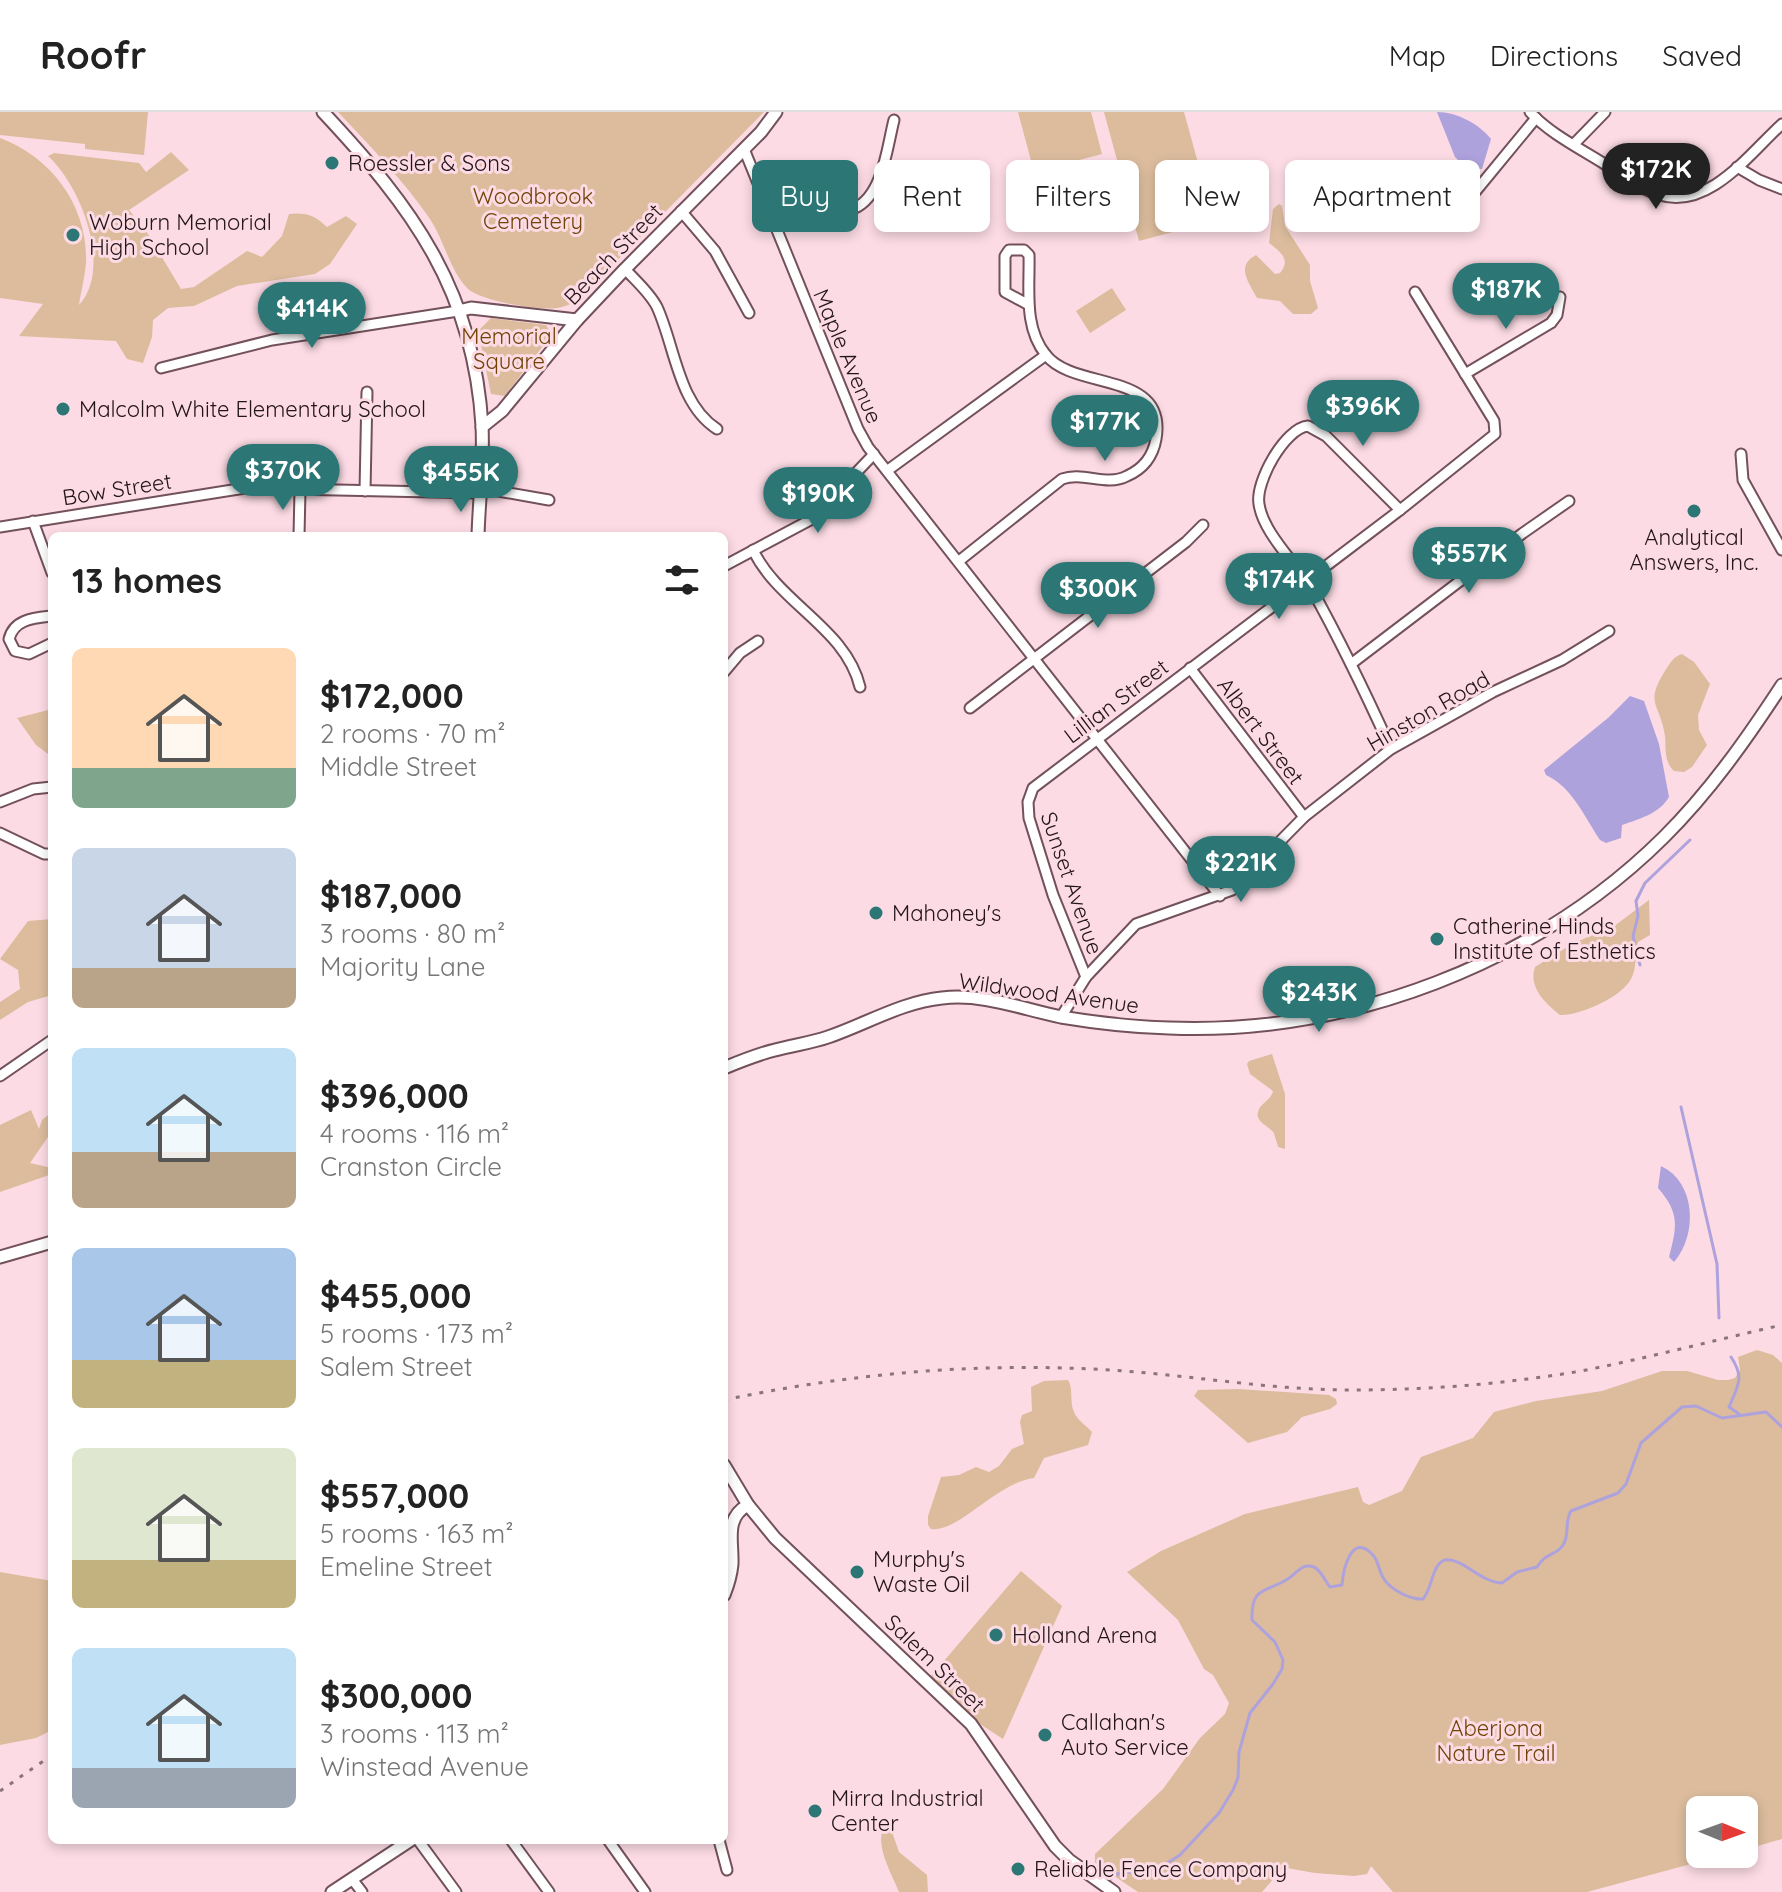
<!DOCTYPE html>
<meta charset="utf-8">
<style>
body{margin:0;font-family:Quicksand,sans-serif;background:#f2f2f2;color:#222;height:100vh;display:flex;flex-direction:column;font-size:30px;white-space:nowrap}
*{box-sizing:border-box;margin:0}
p{font-size:26px;color:#767676}
.icon{flex:none;width:44px;height:44px;fill:none;stroke:currentColor;stroke-width:2;stroke-linecap:round;stroke-linejoin:round}
.map{position:relative;flex:1;overflow:hidden}
.drawer{position:absolute;left:48px;top:420px;width:680px;height:1312px;display:flex;flex-direction:column;background:#fff;border-radius:12px;box-shadow:0 4px 12px #0003}
.drawer>*{flex:none}
.banner{position:absolute;left:752px;top:48px;width:760px;height:72px;display:flex;gap:16px}
.needle{width:52px;rotate:91deg}
.fabs{position:absolute;left:1686px;top:1684px;display:grid;gap:16px}
.fabs a{display:grid;place-items:center;width:72px;height:72px;border-radius:12px;background:#fff;box-shadow:0 4px 12px #0003;font-size:40px}
.price{position:absolute;translate:-50% -68px;padding:0 18px;border-radius:28px;background:#2c7675;color:#fff;font-size:26px;line-height:52px;filter:drop-shadow(0 2px 4px #0008)}
.price::after{content:'';position:absolute;left:50%;top:48px;width:24px;height:18px;margin-left:-12px;background:inherit;clip-path:polygon(0 0,100% 0,50% 100%)}
.price.on{background:#222;color:#fff}
ul{padding:0;list-style:none}
li{display:flex;align-items:center;gap:24px;height:200px;padding:0 24px}
li span{display:grid;place-items:center;flex:none;width:224px;height:160px;border-radius:12px;color:#555}
li>.icon{margin-inline-start:auto}
span .icon{width:96px;height:96px;fill:#fffc;stroke-width:1}
li b{font-size:34px}
h2{display:flex;justify-content:space-between;align-items:center;height:96px;padding:0 24px;font-size:34px}
.tag{padding:0 28px;border-radius:12px;background:#fff;box-shadow:0 4px 12px #0003;font-size:28px;line-height:72px}
.tag.on{background:#2c7675;color:#fff}
header{display:flex;align-items:center;gap:48px;box-sizing:border-box;height:112px;padding:0 40px;background:#fff;border-bottom:2px solid #e0e0e0}
header strong{font-size:38px}
nav{display:flex;gap:44px;margin-inline-start:auto;font-size:28px}
.map>svg:first-child{display:block}
.green{fill:#dcbc9d}
.water{fill:#aea2dd}
.lines{fill:none;stroke-linecap:round;stroke-linejoin:round}
.stream{stroke:#aea2dd;stroke-width:3}
.minor-casing{stroke:#73515b;stroke-width:13}
.tertiary-casing{stroke:#73515b;stroke-width:15}
.minor{stroke:#fff;stroke-width:9}
.tertiary{stroke:#fff;stroke-width:11}
.rail{stroke:#8c747b;stroke-width:3;stroke-dasharray:4 8;stroke-linecap:butt}
.poi-dot{fill:#2c7675;stroke:#fcdbe4;stroke-width:3}
.labels{text-anchor:middle;stroke-width:6;stroke-linejoin:round;paint-order:stroke}
.poi-label{font-size:22px;fill:#231519;stroke:#fcdbe4;text-anchor:start}
.park-label{font-size:22px;fill:#714406;stroke:#fcdbe4}
.street-label{font-size:22px;fill:#231519;stroke:#fcdbe4}
</style>
<header>
<strong>Roofr</strong>
<nav><a>Map</a><a>Directions</a><a>Saved</a></nav>
</header>
<div class="map">
<svg width="1782" height="1780" viewBox="0 0 1782 1780">
<rect width="100%" height="100%" fill="#fcdbe4"/>
<g class="green">
<polygon points="0,0 148,0 144,43 85,37 85,32 0,23"/>
<path d="M 338,0 L 764,0 L 579,187 C 573,191 565,195 557,196 C 538,199 482,189 468,177 C 450,159 444,128 430,107 C 403,68 370,34 338,0 Z"/>
<polygon points="1018,0 1091,0 1102,42 1034,60"/>
<polygon points="1104,0 1184,0 1214,109 1139,129"/>
<path d="M 0,26 C 52,45 88,95 86,150 C 85,165 81,179 79,193 C 113,156 81,74 48,44 L 54,41 L 139,51 L 146,60 L 171,40 L 189,58 L 129,98 L 145,117 L 181,177 L 194,175 L 247,139 L 262,145 L 282,124 L 289,102 C 305,100 315,103 327,115 L 346,104 L 357,112 L 330,152 L 315,162 L 237,174 L 194,194 L 168,196 L 153,208 L 152,225 L 143,251 L 127,247 L 116,229 L 19,224 L 43,192 L 0,186 Z"/>
<path d="M 1279,92 L 1282,94 L 1285,114 L 1310,153 L 1310,169 L 1318,196 L 1311,202 L 1293,202 L 1280,189 L 1257,186 C 1249,171 1235,154 1256,143 L 1275,162 L 1280,161 C 1292,147 1279,139 1269,131 L 1273,97 Z"/>
<polygon points="1112,176 1126,198 1090,221 1076,199"/>
<polygon points="491,206 546,213 552,222 505,284 491,282 478,219"/>
<path d="M 1682,542 L 1694,550 L 1710,572 L 1698,603 L 1699,618 L 1707,633 L 1692,655 L 1684,660 L 1674,659 C 1664,650 1666,636 1665,624 C 1660,591 1644,592 1665,559 C 1670,551 1673,545 1682,542 Z"/>
<polygon points="52,597 52,645 36,633 17,606"/>
<path d="M 1649,788 L 1650,823 L 1638,830 C 1635,842 1637,856 1631,867 C 1622,885 1579,904 1560,903 C 1545,891 1528,875 1535,855 L 1570,833 L 1617,812 Z"/>
<polygon points="52,807 52,883 28,890 0,908 0,890 20,877 18,858 0,847 28,809"/>
<path d="M 1272,942 L 1285,982 L 1285,1037 L 1278,1035 C 1278,1033 1274,1023 1274,1021 C 1269,1014 1255,1010 1258,1000 C 1260,991 1271,989 1273,979 L 1250,962 L 1247,952 L 1249,949 Z"/>
<polygon points="31,998 39,1017 42,1008 52,1000 52,1019 30,1051 52,1056 52,1062 0,1080 0,1013"/>
<polygon points="1757,1238 1773,1243 1782,1251 1782,1727 1744,1738 1744,1698 1700,1698 1700,1742 1728,1742 1587,1780 1393,1780 1371,1754 1367,1762 1354,1764 1315,1761 1287,1756 1281,1758 1262,1780 1138,1780 1095,1751 1095,1742 1163,1677 1200,1626 1225,1602 1229,1591 1213,1563 1204,1557 1178,1508 1127,1460 1161,1439 1245,1402 1358,1375 1363,1390 1369,1393 1402,1379 1421,1345 1473,1326 1494,1300 1536,1289 1602,1279 1662,1259 1687,1259 1718,1268 1728,1268 1735,1266 1740,1258 1738,1245"/>
<path d="M 1068,1268 C 1074,1278 1069,1289 1074,1300 C 1078,1309 1086,1313 1092,1320 L 1088,1333 L 1044,1346 L 1034,1366 C 996,1371 958,1421 931,1417 L 928,1413 L 928,1404 L 941,1365 L 959,1363 L 976,1355 L 989,1360 L 999,1354 L 1012,1337 L 1024,1332 L 1020,1310 L 1022,1303 L 1032,1299 L 1031,1275 L 1044,1269 Z"/>
<polygon points="1238,1277 1329,1283 1336,1287 1337,1292 1330,1297 1302,1305 1287,1320 1248,1331 1194,1284 1198,1278"/>
<polygon points="1021,1459 1062,1494 1003,1627 980,1612 931,1564"/>
<polygon points="0,1460 52,1469 52,1618 36,1626 0,1633"/>
<path d="M 886,1712 L 890,1714 L 899,1740 L 927,1763 L 928,1780 L 899,1780 C 892,1762 872,1729 886,1712 Z"/>
</g>
<g class="water">
<path d="M 1437,0 C 1457,0 1479,12 1491,27 L 1482,57 L 1466,56 L 1455,45 Z"/>
<path d="M 1630,584 L 1644,589 L 1659,632 L 1669,685 C 1659,702 1639,707 1622,713 L 1621,726 L 1606,731 L 1600,728 C 1584,704 1572,675 1546,663 L 1544,658 L 1608,606 Z"/>
<path d="M 1661,1054 C 1696,1070 1698,1123 1674,1150 L 1669,1145 C 1677,1115 1680,1101 1658,1076 Z"/>
</g>
<g class="lines">
<g class="stream">
<polyline points="1640,853 1633,824 1638,804 1636,789 1645,771 1690,728"/>
<polyline points="1681,995 1717,1152 1719,1206"/>
<path d="M 1731,1245 C 1745,1266 1738,1273 1729,1295 L 1739,1302"/>
<path d="M 1108,1770 L 1114,1763 L 1122,1761 L 1158,1757 L 1180,1743 L 1219,1701 L 1233,1678 L 1238,1666 L 1239,1640 L 1250,1601 L 1273,1572 L 1282,1557 L 1283,1548 L 1275,1530 L 1252,1508 C 1251,1475 1264,1481 1286,1468 C 1296,1463 1301,1450 1314,1455 C 1321,1458 1325,1469 1330,1475 L 1342,1473 C 1343,1459 1351,1419 1373,1443 C 1379,1450 1379,1460 1384,1467 C 1391,1478 1411,1488 1423,1487 C 1433,1475 1431,1455 1444,1448 C 1463,1445 1479,1470 1502,1471 L 1517,1460 L 1537,1455 C 1546,1440 1556,1444 1563,1433 C 1570,1423 1564,1410 1571,1399 L 1618,1381 L 1626,1372 L 1641,1331 L 1682,1295 L 1696,1294 L 1722,1306 L 1766,1300 L 1782,1315"/>
</g>
<g class="minor-casing">
<g id="minor">
<path d="M 1530,0 C 1550,22 1581,37 1606,53 C 1623,63 1641,78 1660,83 C 1709,98 1750,41 1782,12"/>
<polyline points="1574,32 1605,0"/>
<polyline points="744,37 858,317 868,335 1220,784"/>
<polyline points="1737,55 1759,68 1782,77"/>
<polyline points="1466,91 1536,6"/>
<polyline points="681,99 715,139 749,201"/>
<path d="M 769,101 C 786,96 806,99 824,99 C 834,99 845,100 855,96 C 883,83 887,35 894,8"/>
<path d="M 625,157 C 636,169 650,181 657,195 C 675,234 678,292 717,317"/>
<polyline points="161,256 272,228 458,199"/>
<polyline points="1465,262 1551,211 1557,203 1560,185"/>
<polyline points="1741,342 1743,368 1782,438"/>
<polyline points="888,358 1046,243"/>
<polyline points="481,376 549,388"/>
<polyline points="365,379 367,280"/>
<polyline points="33,409 52,461"/>
<polyline points="0,415 245,376 480,381"/>
<polyline points="299,424 300,378"/>
<path d="M 753,438 C 779,492 846,516 860,575"/>
<path d="M 959,449 L 1062,367 C 1083,359 1106,375 1127,364 C 1143,357 1153,344 1156,327 C 1168,258 1074,279 1046,243 C 1023,215 1030,176 1029,143 L 1024,138 L 1009,138 L 1005,144 L 1005,180 L 1029,193"/>
<polyline points="724,454 812,407 874,342"/>
<path d="M 52,504 C 34,506 14,507 9,527 L 15,539 L 29,542 L 52,531"/>
<polyline points="1351,552 1523,421 1569,389"/>
<polyline points="1190,556 1304,705"/>
<polyline points="724,560 740,541 758,529"/>
<polyline points="970,596 1186,430 1203,413"/>
<path d="M 1391,637 C 1366,582 1340,528 1311,476 C 1296,451 1263,421 1259,392 C 1255,370 1285,316 1308,314 L 1326,324 L 1400,398"/>
<polyline points="0,690 33,677 52,675"/>
<polyline points="0,721 44,742 52,742"/>
<polyline points="1086,865 1053,783 1029,706 1028,690 1033,676 1400,398 1495,322 1494,309 1415,180"/>
<polyline points="1061,905 1086,865 1136,812 1232,778 1304,705 1391,637 1493,580 1562,548 1609,519"/>
<polyline points="0,964 52,928"/>
<polyline points="418,1728 456,1780"/>
<polyline points="511,1728 549,1780"/>
<polyline points="608,1728 645,1780"/>
<polyline points="719,1728 727,1758"/>
<polyline points="352,1767 362,1780"/>
</g>
</g>
<g class="tertiary-casing">
<g id="tertiary">
<path d="M 323,0 C 412,95 474,178 482,314 C 484,351 479,387 478,424"/>
<polyline points="458,199 471,196 577,208"/>
<polyline points="482,315 502,299 577,208 625,157 761,20 776,0"/>
<path d="M 724,956 C 741,949 758,942 775,938 C 793,933 811,931 828,925 C 866,912 902,890 942,886 C 983,881 1022,897 1061,905 C 1097,911 1133,915 1169,916 C 1349,923 1536,852 1664,725 C 1710,679 1746,628 1782,573"/>
<polyline points="0,1145 52,1130"/>
<polyline points="724,1353 748,1393 775,1426 971,1612 1055,1734 1069,1748 1114,1780"/>
<path d="M 724,1483 C 728,1473 731,1463 732,1452 C 733,1429 724,1406 748,1393"/>
<polyline points="332,1780 411,1728"/>
</g>
</g>
<use href="#minor" class="minor"/>
<use href="#tertiary" class="tertiary"/>
<g class="rail">
<path d="M 724,1288 C 852,1261 979,1250 1110,1258 C 1190,1263 1270,1278 1351,1278 C 1428,1278 1505,1272 1581,1259 C 1648,1246 1715,1228 1782,1213"/>
<polyline points="0,1679 52,1643"/>
</g>
</g>
<g class="poi-dot">
<circle cx="332" cy="51" r="8"/>
<circle cx="73" cy="123" r="8"/>
<circle cx="63" cy="297" r="8"/>
<circle cx="1694" cy="399" r="8"/>
<circle cx="876" cy="801" r="8"/>
<circle cx="1437" cy="827" r="8"/>
<circle cx="857" cy="1460" r="8"/>
<circle cx="996" cy="1523" r="8"/>
<circle cx="1045" cy="1623" r="8"/>
<circle cx="815" cy="1699" r="8"/>
<circle cx="1018" cy="1757" r="8"/>
</g>
<g class="labels">
<g class="poi-label">
<text x="348" y="59">Roessler &amp; Sons</text>
<text x="89" y="118">Woburn Memorial<tspan x="89" dy="25">High School</tspan></text>
<text x="79" y="305">Malcolm White Elementary School</text>
<text x="1694" y="433" text-anchor="middle">Analytical<tspan x="1694" dy="25">Answers, Inc.</tspan></text>
<text x="892" y="809">Mahoney's</text>
<text x="1453" y="822">Catherine Hinds<tspan x="1453" dy="25">Institute of Esthetics</tspan></text>
<text x="873" y="1455">Murphy's<tspan x="873" dy="25">Waste Oil</tspan></text>
<text x="1012" y="1531">Holland Arena</text>
<text x="1061" y="1618">Callahan's<tspan x="1061" dy="25">Auto Service</tspan></text>
<text x="831" y="1694">Mirra Industrial<tspan x="831" dy="25">Center</tspan></text>
<text x="1034" y="1765">Reliable Fence Company</text>
</g>
<g class="park-label">
<text x="533" y="92">Woodbrook<tspan x="533" dy="25">Cemetery</tspan></text>
<text x="509" y="232">Memorial<tspan x="509" dy="25">Square</tspan></text>
<text x="1496" y="1624">Aberjona<tspan x="1496" dy="25">Nature Trail</tspan></text>
</g>
<g class="street-label">
<text transform="translate(613 142) rotate(-46)" y="8">Beach Street</text>
<text transform="translate(848 244) rotate(67)" y="8">Maple Avenue</text>
<text transform="translate(117 377) rotate(-9)" y="8">Bow Street</text>
<text transform="translate(1116 589) rotate(-37)" y="8">Lillian Street</text>
<text transform="translate(1428 599) rotate(-30)" y="8">Hinston Road</text>
<text transform="translate(1261 619) rotate(53)" y="8">Albert Street</text>
<text transform="translate(1072 771) rotate(71)" y="8">Sunset Avenue</text>
<text transform="translate(1049 881) rotate(8)" y="8">Wildwood Avenue</text>
<text transform="translate(935 1551) rotate(44)" y="8">Salem Street</text>
</g>
</g>
</svg>
<div class="fabs">
<a><svg class="needle" viewBox="-14 -14 28 28"><path d="M0-13l5 13h-10z" fill="#e53935"/><path d="M0 13l5-13h-10z" fill="#767676"/></svg></a>
</div>
<b class="price on" style="left:1656px;top:99px">$172K</b>
<b class="price" style="left:1506px;top:219px">$187K</b>
<b class="price" style="left:312px;top:238px">$414K</b>
<b class="price" style="left:1363px;top:336px">$396K</b>
<b class="price" style="left:1105px;top:351px">$177K</b>
<b class="price" style="left:283px;top:400px">$370K</b>
<b class="price" style="left:461px;top:402px">$455K</b>
<b class="price" style="left:818px;top:423px">$190K</b>
<b class="price" style="left:1469px;top:483px">$557K</b>
<b class="price" style="left:1279px;top:509px">$174K</b>
<b class="price" style="left:1098px;top:518px">$300K</b>
<b class="price" style="left:1241px;top:792px">$221K</b>
<b class="price" style="left:1319px;top:922px">$243K</b>
<div class="banner">
<a class="tag on">Buy</a>
<a class="tag">Rent</a>
<a class="tag">Filters</a>
<a class="tag">New</a>
<a class="tag">Apartment</a>
</div>
<section class="drawer">
<h2>13 homes<svg class="icon" aria-label="filters" viewBox="0 0 24 24"><path d="M4 7h16M4 17h16"/><circle cx="9" cy="7" r="2"/><circle cx="15" cy="17" r="2"/></svg></h2>
<ul>
<li><span style="background:linear-gradient(#ffd9b3 75%,#7fa58c 0)"><svg class="icon" aria-label="home" viewBox="0 0 24 24"><path d="M3 11l9-7 9 7M6 9v11h12V9"/></svg></span><div><b>$172,000</b><p>2 rooms · 70 m²</p><p>Middle Street</p></div></li>
<li><span style="background:linear-gradient(#c9d6e8 75%,#b9a48a 0)"><svg class="icon" aria-label="home" viewBox="0 0 24 24"><path d="M3 11l9-7 9 7M6 9v11h12V9"/></svg></span><div><b>$187,000</b><p>3 rooms · 80 m²</p><p>Majority Lane</p></div></li>
<li><span style="background:linear-gradient(#bfe0f5 65%,#b9a48a 0)"><svg class="icon" aria-label="home" viewBox="0 0 24 24"><path d="M3 11l9-7 9 7M6 9v11h12V9"/></svg></span><div><b>$396,000</b><p>4 rooms · 116 m²</p><p>Cranston Circle</p></div></li>
<li><span style="background:linear-gradient(#a9c7e8 70%,#c2b280 0)"><svg class="icon" aria-label="home" viewBox="0 0 24 24"><path d="M3 11l9-7 9 7M6 9v11h12V9"/></svg></span><div><b>$455,000</b><p>5 rooms · 173 m²</p><p>Salem Street</p></div></li>
<li><span style="background:linear-gradient(#dfe7d0 70%,#c2b280 0)"><svg class="icon" aria-label="home" viewBox="0 0 24 24"><path d="M3 11l9-7 9 7M6 9v11h12V9"/></svg></span><div><b>$557,000</b><p>5 rooms · 163 m²</p><p>Emeline Street</p></div></li>
<li><span style="background:linear-gradient(#bfe0f5 75%,#9aa5b1 0)"><svg class="icon" aria-label="home" viewBox="0 0 24 24"><path d="M3 11l9-7 9 7M6 9v11h12V9"/></svg></span><div><b>$300,000</b><p>3 rooms · 113 m²</p><p>Winstead Avenue</p></div></li>
</ul>
</section>
</div>
